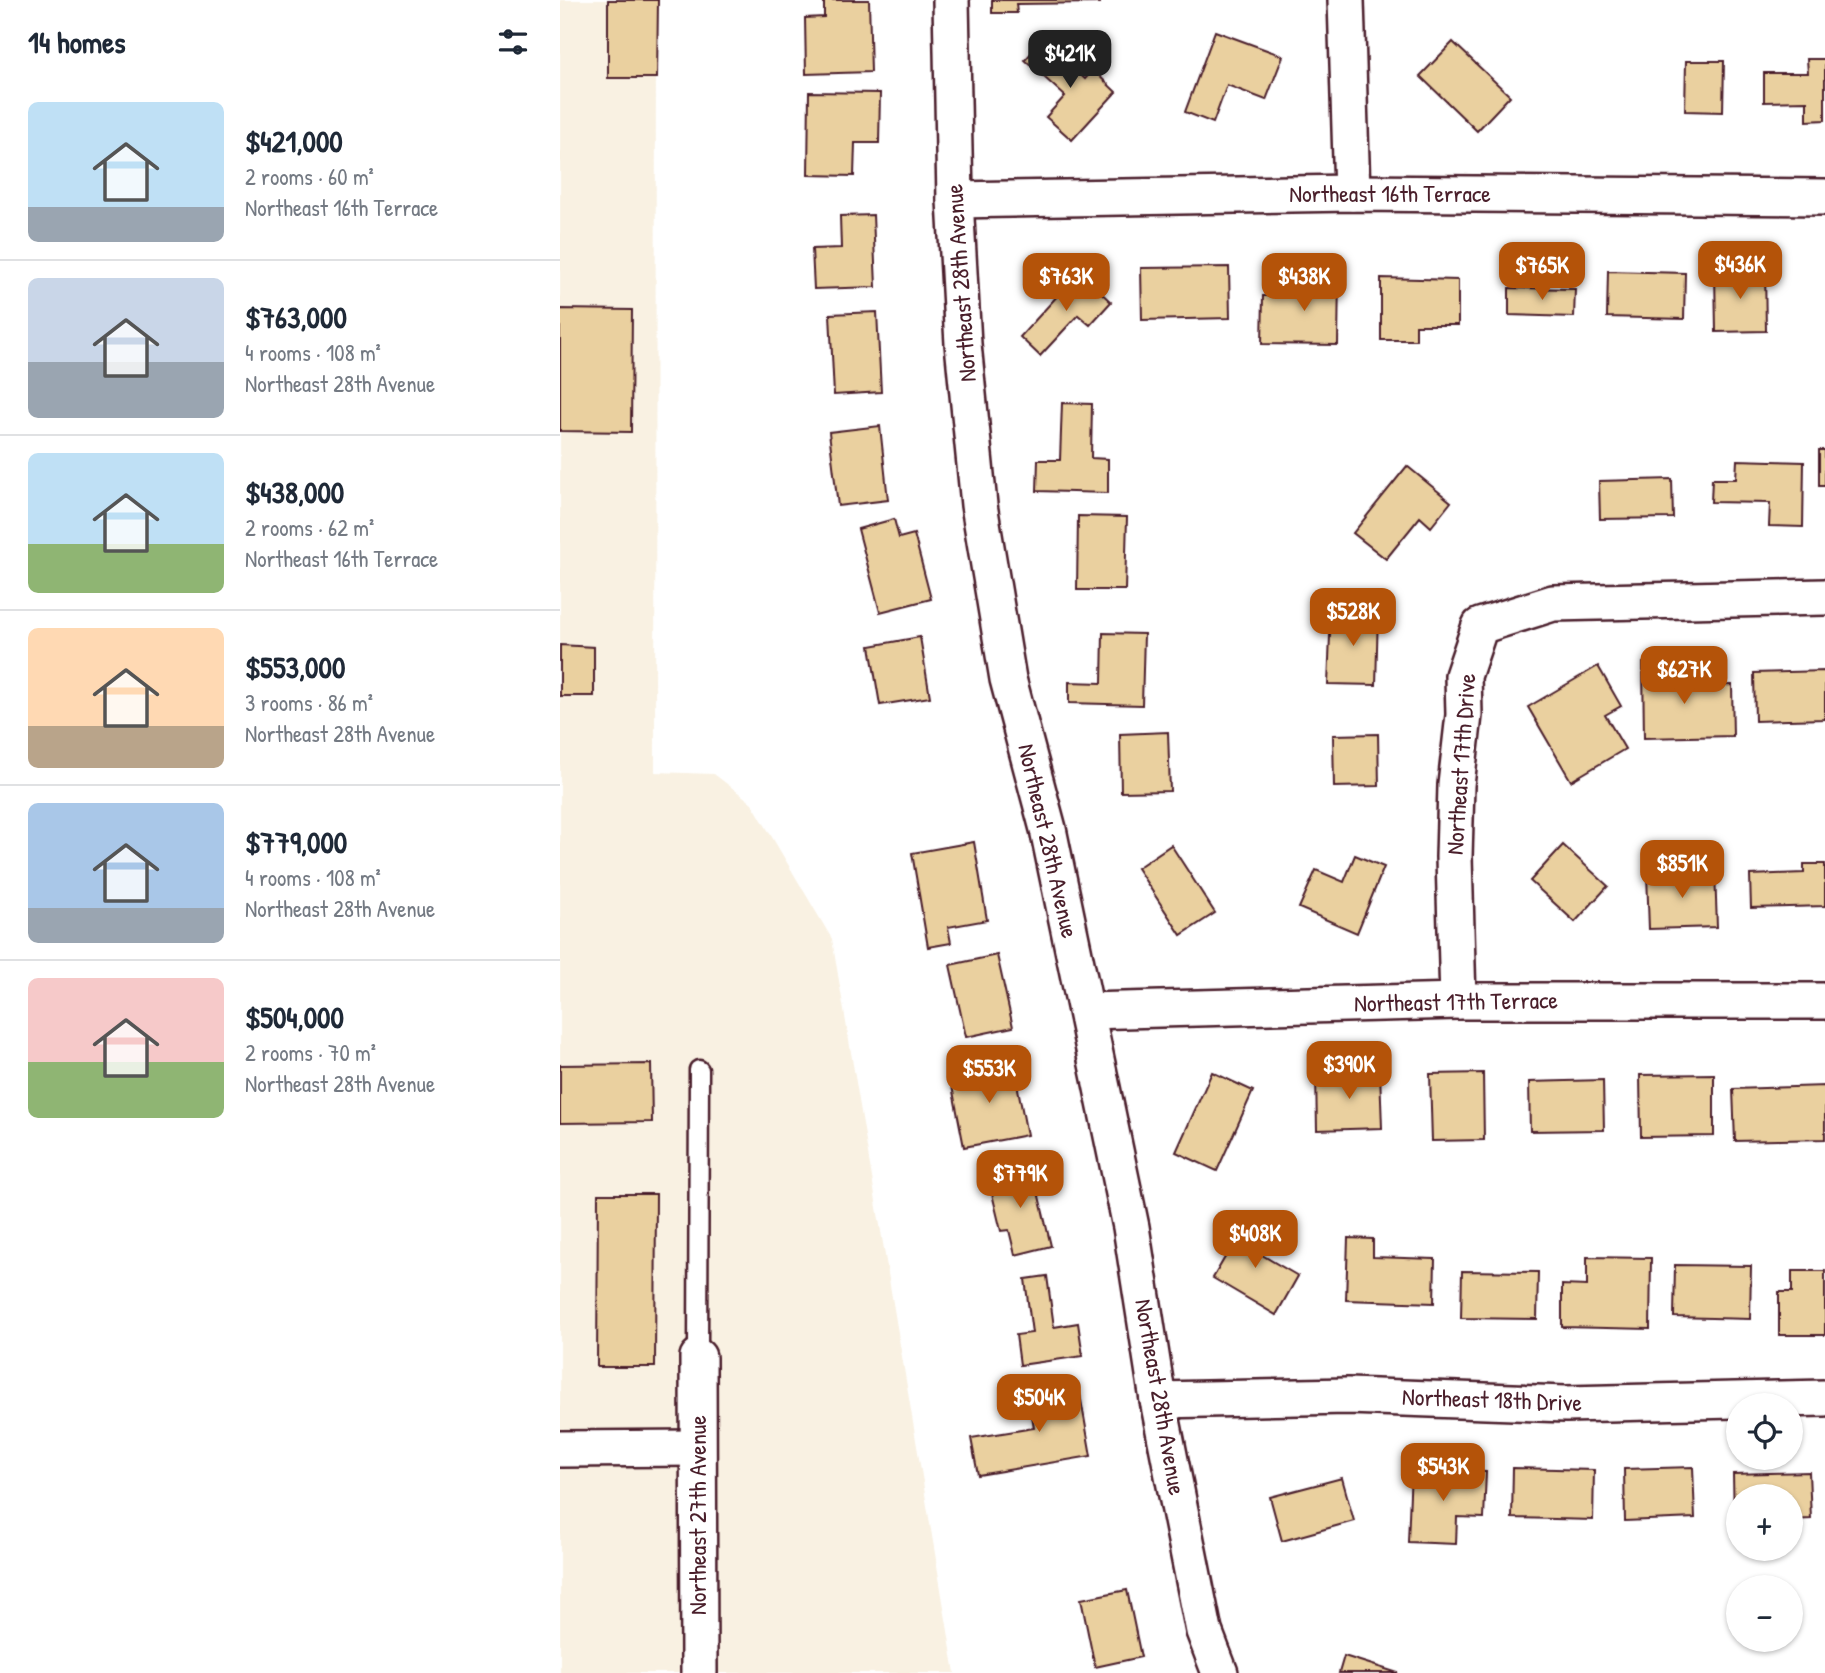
<!DOCTYPE html>
<meta charset="utf-8">
<style>
body{margin:0;font-family:"Patrick Hand",sans-serif;background:#f6f6f7;color:#1f2937;height:100vh;display:flex;flex-direction:column;font-size:26px;white-space:nowrap}
*{box-sizing:border-box;margin:0}
p{font-size:23px;color:#747a83}
.icon{flex:none;width:38px;height:38px;fill:none;stroke:currentColor;stroke-width:2;stroke-linecap:round;stroke-linejoin:round}
.map{position:relative;flex:1;overflow:hidden}
.sheet{display:flex;flex-direction:column;background:#fff;width:560px}
.sheet>*{flex:none}
.controls{position:absolute;left:1166px;top:1393px;display:grid;gap:14px}
.controls a{display:grid;place-items:center;width:77px;height:77px;border-radius:50%;background:#fff;box-shadow:0 2px 5px #0004;font-size:35px}
.price{position:absolute;translate:-50% -60px;padding:0 16px;border-radius:14px;background:#b45309;color:#fff;font-size:23px;line-height:46px;filter:drop-shadow(0 2px 4px #0008)}
.price::after{content:'';position:absolute;left:50%;top:42px;width:21px;height:16px;margin-left:-10px;background:inherit;clip-path:polygon(0 0,100% 0,50% 100%)}
.price.selected{background:#222;color:#fff}
ul{padding:0;list-style:none}
li{display:flex;align-items:center;gap:21px;height:175px;padding:0 28px}
li+li{border-top:2px solid #e0e1e3}
li span{display:grid;place-items:center;flex:none;width:196px;height:140px;border-radius:10px;color:#555}
li>.icon{margin-inline-start:auto}
span .icon{width:84px;height:84px;fill:#fffc;stroke-width:1}
li b{font-size:30px}
h2{display:flex;justify-content:space-between;align-items:center;height:84px;padding:0 28px;font-size:30px}
main{display:flex;flex:1;min-height:0}
.map>svg:first-child{display:block}
.built{fill:#f9f1e2}
.building{fill:#ead09f;stroke:#4a1f2b;stroke-width:2}
.lines{fill:none;stroke-linecap:round;stroke-linejoin:round}
.service-casing{stroke:#4a1f2b;stroke-width:23}
.minor-casing{stroke:#4a1f2b;stroke-width:40}
.service{stroke:#fff;stroke-width:18}
.minor{stroke:#fff;stroke-width:35}
.labels{text-anchor:middle;stroke-width:7;stroke-linejoin:round;paint-order:stroke}
.street-label{font-size:24px;fill:#4a1f2b;stroke:#fff}
</style>
<main>
<section class="sheet">
<h2>14 homes<svg class="icon" aria-label="filters" viewBox="0 0 24 24"><path d="M4 7h16M4 17h16"/><circle cx="9" cy="7" r="2"/><circle cx="15" cy="17" r="2"/></svg></h2>
<ul>
<li><span style="background:linear-gradient(#bfe0f5 75%,#9aa5b1 0)"><svg class="icon" aria-label="home" viewBox="0 0 24 24"><path d="M3 11l9-7 9 7M6 9v11h12V9"/></svg></span><div><b>$421,000</b><p>2 rooms · 60 m²</p><p>Northeast 16th Terrace</p></div></li>
<li><span style="background:linear-gradient(#c9d6e8 60%,#9aa5b1 0)"><svg class="icon" aria-label="home" viewBox="0 0 24 24"><path d="M3 11l9-7 9 7M6 9v11h12V9"/></svg></span><div><b>$763,000</b><p>4 rooms · 108 m²</p><p>Northeast 28th Avenue</p></div></li>
<li><span style="background:linear-gradient(#bfe0f5 65%,#8fb573 0)"><svg class="icon" aria-label="home" viewBox="0 0 24 24"><path d="M3 11l9-7 9 7M6 9v11h12V9"/></svg></span><div><b>$438,000</b><p>2 rooms · 62 m²</p><p>Northeast 16th Terrace</p></div></li>
<li><span style="background:linear-gradient(#ffd9b3 70%,#b9a48a 0)"><svg class="icon" aria-label="home" viewBox="0 0 24 24"><path d="M3 11l9-7 9 7M6 9v11h12V9"/></svg></span><div><b>$553,000</b><p>3 rooms · 86 m²</p><p>Northeast 28th Avenue</p></div></li>
<li><span style="background:linear-gradient(#a9c7e8 75%,#9aa5b1 0)"><svg class="icon" aria-label="home" viewBox="0 0 24 24"><path d="M3 11l9-7 9 7M6 9v11h12V9"/></svg></span><div><b>$779,000</b><p>4 rooms · 108 m²</p><p>Northeast 28th Avenue</p></div></li>
<li><span style="background:linear-gradient(#f6c9c9 60%,#8fb573 0)"><svg class="icon" aria-label="home" viewBox="0 0 24 24"><path d="M3 11l9-7 9 7M6 9v11h12V9"/></svg></span><div><b>$504,000</b><p>2 rooms · 70 m²</p><p>Northeast 28th Avenue</p></div></li>
</ul>
</section>
<div class="map">
<svg width="1265" height="1673" viewBox="0 0 1265 1673">
<rect width="100%" height="100%" fill="#fff"/>
<filter id="ink" filterUnits="userSpaceOnUse"><feTurbulence type="fractalNoise" baseFrequency=".0143" numOctaves="2"/><feDisplacementMap in="SourceGraphic" scale="14" xChannelSelector="R" yChannelSelector="G"/><feConvolveMatrix kernelMatrix="1 2 1 2 8 2 1 2 1" color-interpolation-filters="sRGB"/></filter>
<g filter="url(#ink)">
<polygon class="built" points="0,0 96,0 95,772 154,774 192,803 272,939 395,1673 0,1673"/>
<g class="building">
<polygon points="48,0 98,0 97,78 48,78"/>
<polygon points="264,0 309,0 311,72 246,74 245,18 264,17"/>
<polygon points="432,0 540,0 540,3 456,4 457,13 432,13"/>
<polygon points="655,31 723,56 706,100 667,85 653,123 625,112"/>
<polygon points="483,40 525,79 533,70 556,92 512,140 486,117 505,96 465,60"/>
<polygon points="893,42 950,96 917,131 860,76"/>
<polygon points="1247,59 1265,59 1265,120 1247,121 1247,101 1204,102 1204,73 1248,73"/>
<polygon points="1126,61 1164,61 1163,112 1125,111"/>
<polygon points="249,92 320,93 319,143 295,143 294,176 248,175"/>
<polygon points="313,215 316,287 254,289 252,249 281,248 280,216"/>
<polygon points="669,267 670,318 582,320 581,268"/>
<polygon points="1205,269 1206,331 1156,332 1155,270"/>
<polygon points="1048,271 1125,273 1124,319 1047,317"/>
<polygon points="519,272 551,302 530,325 518,315 480,356 460,337"/>
<polygon points="737,274 779,274 778,345 702,344 703,296 737,296"/>
<polygon points="821,278 898,280 898,325 856,325 856,340 821,340"/>
<polygon points="949,288 1015,289 1014,317 949,315"/>
<polygon points="0,309 72,310 71,432 0,431"/>
<polygon points="317,312 321,392 274,395 270,314"/>
<polygon points="502,403 532,404 531,458 548,459 548,493 477,491 478,460 500,460"/>
<polygon points="320,426 328,500 278,506 269,432"/>
<rect x="1259" y="450" width="6" height="36"/>
<polygon points="1177,460 1244,462 1243,527 1209,526 1210,503 1151,502 1152,479 1176,479"/>
<polygon points="847,466 891,502 871,527 860,517 826,559 793,533"/>
<polygon points="1112,479 1113,518 1040,519 1039,481"/>
<polygon points="518,516 567,517 565,590 517,590"/>
<polygon points="334,519 339,538 354,534 371,599 320,612 298,529"/>
<polygon points="771,611 818,613 816,685 768,684"/>
<polygon points="543,633 584,634 582,705 509,703 509,682 542,683"/>
<polygon points="360,637 370,697 320,705 310,646"/>
<polygon points="0,645 34,647 34,696 0,696"/>
<polygon points="1118,662 1118,686 1172,685 1173,736 1084,738 1083,663"/>
<polygon points="1038,666 1061,706 1045,715 1065,749 1011,781 968,707"/>
<polygon points="1265,671 1265,719 1195,721 1194,673"/>
<polygon points="608,732 610,791 561,792 560,734"/>
<polygon points="818,734 819,786 774,787 773,735"/>
<polygon points="414,842 427,920 388,927 391,943 368,947 352,853"/>
<polygon points="611,845 655,913 621,935 577,868"/>
<polygon points="1003,845 1048,886 1015,922 970,881"/>
<polygon points="795,855 824,867 797,933 739,908 756,870 784,882"/>
<polygon points="1244,864 1265,864 1265,906 1191,908 1190,875 1244,873"/>
<polygon points="1155,871 1157,927 1089,929 1087,874"/>
<polygon points="437,955 453,1027 406,1037 390,965"/>
<polygon points="453,1063 467,1135 404,1147 390,1076"/>
<polygon points="91,1064 92,1122 0,1123 0,1065"/>
<polygon points="652,1072 693,1091 657,1171 616,1152"/>
<polygon points="820,1072 822,1128 757,1130 756,1074"/>
<polygon points="923,1073 924,1140 872,1141 870,1074"/>
<polygon points="1154,1074 1154,1136 1081,1137 1080,1075"/>
<polygon points="1043,1080 1044,1130 970,1131 969,1082"/>
<polygon points="1265,1086 1265,1139 1175,1141 1173,1089"/>
<polygon points="472,1167 491,1246 455,1255 449,1230 441,1231 428,1177"/>
<polygon points="38,1194 96,1194 95,1367 37,1367"/>
<polygon points="688,1218 714,1234 702,1255 738,1276 716,1315 653,1278"/>
<polygon points="788,1238 813,1239 813,1257 875,1259 874,1303 786,1300"/>
<polygon points="1027,1257 1091,1258 1090,1329 1002,1327 1002,1285 1027,1286"/>
<polygon points="1115,1265 1191,1266 1190,1319 1114,1317"/>
<polygon points="902,1271 978,1272 977,1319 901,1318"/>
<polygon points="1232,1271 1265,1271 1265,1335 1219,1335 1219,1292 1232,1292"/>
<polygon points="487,1276 494,1327 518,1323 523,1356 460,1365 456,1335 472,1333 465,1279"/>
<polygon points="518,1383 531,1456 418,1475 411,1438 474,1428 468,1391"/>
<polygon points="1133,1467 1135,1518 1065,1521 1064,1469"/>
<polygon points="953,1468 1034,1470 1033,1520 952,1518"/>
<polygon points="851,1469 926,1472 924,1518 897,1517 896,1544 848,1542"/>
<polygon points="1249,1472 1251,1519 1230,1520 1230,1496 1178,1496 1178,1521 1174,1521 1173,1474"/>
<polygon points="782,1478 794,1521 722,1541 710,1497"/>
<polygon points="567,1590 581,1657 535,1667 521,1599"/>
<polygon points="784,1656 838,1673 779,1673"/>
</g>
<g class="lines">
<g class="service-casing">
<polyline id="service" points="138,1357 139,1070"/>
</g>
<g class="minor-casing">
<g id="minor">
<polyline points="391,0 395,200 403,344 419,505 448,679 488,829 571,1227 598,1400 644,1631 660,1673"/>
<polyline points="786,0 792,193"/>
<polyline points="395,200 792,193 1265,197"/>
<polyline points="898,1001 894,857 896,785 904,715 903,676 920,626 993,603 1265,597"/>
<polyline points="527,1011 898,1001 1265,1001"/>
<polyline points="138,1357 139,1673"/>
<polyline points="598,1400 788,1396 1006,1404 1265,1398"/>
<polyline points="0,1449 137,1448"/>
</g>
</g>
<use href="#service" class="service"/>
<use href="#minor" class="minor"/>
</g>
</g>
<g class="labels">
<g class="street-label">
<text x="830" y="202">Northeast 16th Terrace</text>
<text transform="translate(401 283) rotate(-94)" y="8">Northeast 28th Avenue</text>
<text transform="translate(901 764) rotate(-86)" y="8">Northeast 17th Drive</text>
<text transform="translate(488 841) rotate(77)" y="8">Northeast 28th Avenue</text>
<text transform="translate(896 1002) rotate(-1)" y="8">Northeast 17th Terrace</text>
<text transform="translate(600 1397) rotate(80)" y="8">Northeast 28th Avenue</text>
<text transform="translate(932 1400) rotate(2)" y="8">Northeast 18th Drive</text>
<text transform="translate(138 1515) rotate(-90)" y="8">Northeast 27th Avenue</text>
</g>
</g>
</svg>
<div class="controls">
<a><svg class="icon" aria-label="locate" viewBox="0 0 24 24"><circle cx="12" cy="12" r="6"/><path d="M12 2v4M12 18v4M2 12h4M18 12h4"/></svg></a>
<a>+</a>
<a>−</a>
</div>
<b class="price selected" style="left:510px;top:90px">$421K</b>
<b class="price" style="left:1180px;top:301px">$436K</b>
<b class="price" style="left:982px;top:302px">$765K</b>
<b class="price" style="left:506px;top:313px">$763K</b>
<b class="price" style="left:744px;top:313px">$438K</b>
<b class="price" style="left:793px;top:648px">$528K</b>
<b class="price" style="left:1124px;top:706px">$627K</b>
<b class="price" style="left:1122px;top:900px">$851K</b>
<b class="price" style="left:789px;top:1101px">$390K</b>
<b class="price" style="left:429px;top:1105px">$553K</b>
<b class="price" style="left:460px;top:1210px">$779K</b>
<b class="price" style="left:695px;top:1270px">$408K</b>
<b class="price" style="left:479px;top:1434px">$504K</b>
<b class="price" style="left:883px;top:1503px">$543K</b>
</div>
</main>
